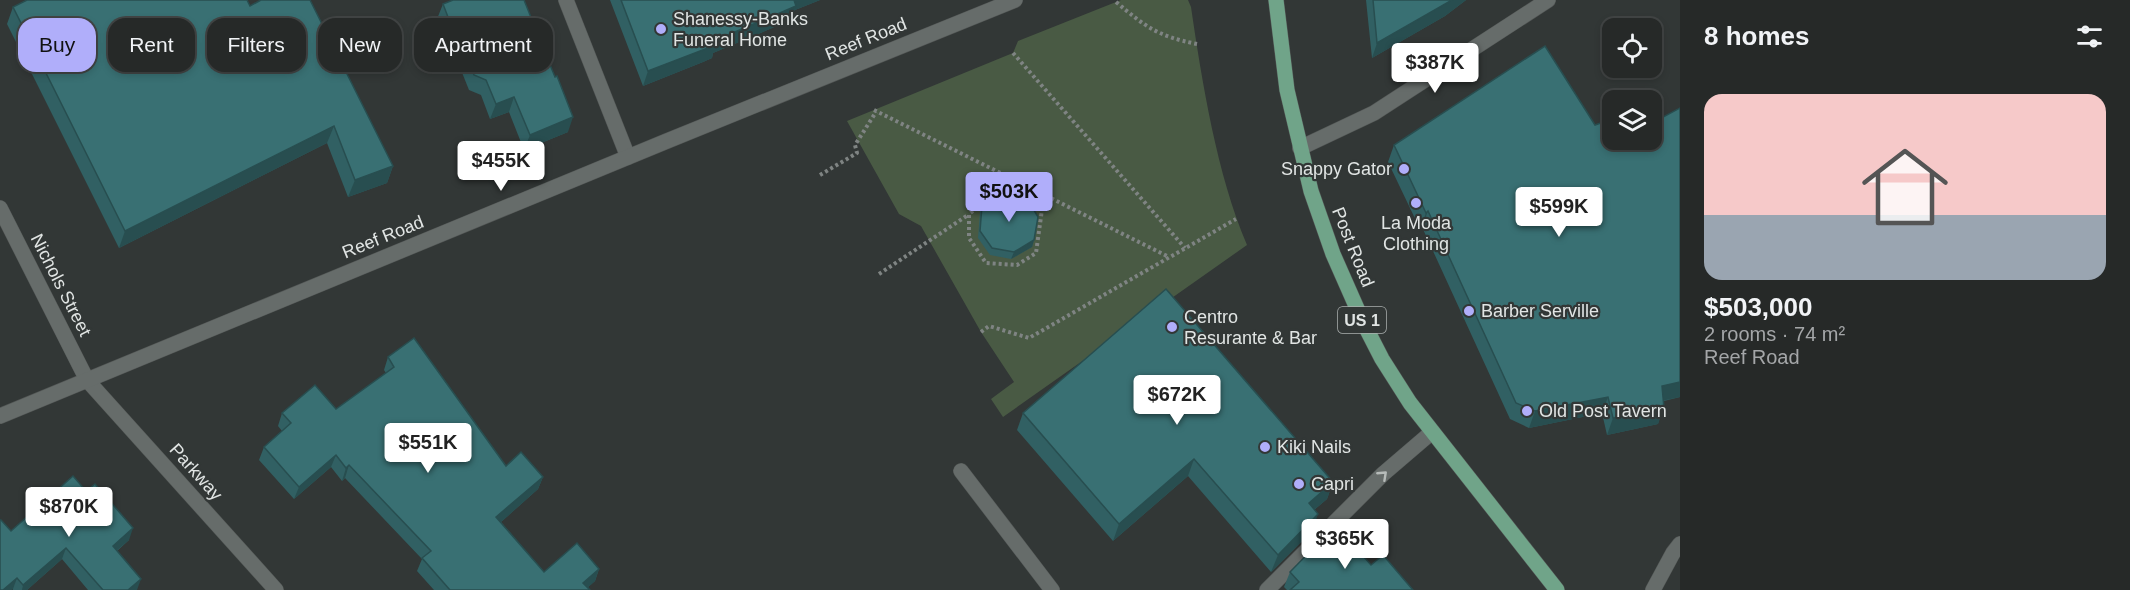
<!DOCTYPE html>
<meta charset="utf-8">
<style>
body{margin:0;font-family:Arial,sans-serif;background:#323534;color:#f1f3f6;height:100vh;display:flex;flex-direction:column;font-size:22px;white-space:nowrap}
*{box-sizing:border-box;margin:0}
p{font-size:20px;color:#a4a6a8}
.icon{flex:none;width:33px;height:33px;fill:none;stroke:currentColor;stroke-width:2;stroke-linecap:round;stroke-linejoin:round}
.map{position:relative;flex:1;overflow:hidden}
.details{display:flex;flex-direction:column;background:#262928;width:450px}
.details>*{flex:none}
.hud{position:absolute;left:18px;top:18px;width:570px;height:54px;display:flex;gap:12px}
.tools{position:absolute;left:1602px;top:18px;display:grid;gap:12px}
.tools a{display:grid;place-items:center;width:60px;height:60px;border-radius:12px;background:#262928;box-shadow:0 3px 9px #0003,0 0 0 2px #424545;font-size:30px}
.price{position:absolute;translate:-50% -51px;padding:0 14px;border-radius:6px;background:#fff;color:#222;font-size:20px;line-height:39px;filter:drop-shadow(0 2px 3px #0008)}
.price::after{content:'';position:absolute;left:50%;top:36px;width:18px;height:14px;margin-left:-9px;background:inherit;clip-path:polygon(0 0,100% 0,50% 100%)}
.price.on{background:#b0aefa;color:#111}
ul{padding:0;list-style:none}
li{display:grid;align-content:center;gap:12px;height:318px;padding:0 24px}
li span{display:grid;place-items:center;height:186px;border-radius:18px;color:#555}
li>.icon{margin-inline-start:auto}
span .icon{width:108px;height:108px;fill:#fffc;stroke-width:1}
li b{font-size:26px}
h2{display:flex;justify-content:space-between;align-items:center;height:72px;padding:0 24px;font-size:26px}
.chip{padding:0 21px;border-radius:18px;background:#262928;box-shadow:0 3px 9px #0003,0 0 0 2px #424545;font-size:21px;line-height:54px}
.chip.on{background:#b0aefa;color:#111}
main{display:flex;flex:1;min-height:0}
.map>svg:first-child{display:block}
.green{fill:#495a44}
.lines{fill:none;stroke-linecap:round;stroke-linejoin:round}
.service-casing{stroke:#525655;stroke-width:16}
.minor-casing{stroke:#525655;stroke-width:16}
.tertiary-casing{stroke:#525655;stroke-width:16}
.primary-casing{stroke:#525655;stroke-width:16}
.path{stroke:#7f8483;stroke-width:4;stroke-dasharray:3 3;stroke-linecap:butt}
.service{stroke:#666c6a;stroke-width:15}
.minor{stroke:#666c6a;stroke-width:15}
.tertiary{stroke:#666c6a;stroke-width:15}
.primary{stroke:#70a489;stroke-width:15}
.wall{fill:#316063}
.shaded-wall{fill:#284e50}
.building{fill:#397073;stroke:#284e50;stroke-width:1.5}
.oneway{stroke:#b6bbb9}
.poi-dot{fill:#b0aefa;stroke:#323736;stroke-width:2}
.labels{text-anchor:middle;stroke-width:4.5;stroke-linejoin:round;paint-order:stroke}
.shield{fill:#323736;stroke:#acb1b0;stroke-width:1.5}
.shield-label{font-size:16px;font-weight:bold;fill:#e1e5e4}
.poi-label{font-size:18px;fill:#e1e5e4;stroke:#323736;text-anchor:start}
.street-label{font-size:18px;fill:#e1e5e4;stroke:#323736}
</style>
<main>
<div class="map">
<svg width="1680" height="590" viewBox="0 0 1680 590">
<rect width="100%" height="100%" fill="#323736"/>
<path class="green" d="M 1121,0 L 1188,0 L 1191,7 C 1202,82 1217,175 1247,245 L 1003,417 L 991,399 L 1014,382 L 981,332 L 921,226 L 899,214 L 847,121 L 1008,55 L 1013,53 L 1018,41 Z"/>
<g class="lines">
<g class="service-casing">
<g id="service">
<polyline points="961,471 1052,590"/>
<polyline points="1267,590 1383,474 1432,432"/>
</g>
</g>
<g class="minor-casing">
<g id="minor">
<polyline points="566,0 628,157"/>
<polyline points="1300,148 1374,113 1548,0"/>
<polyline points="0,208 87,380 276,590"/>
</g>
</g>
<g class="tertiary-casing">
<g id="tertiary">
<polyline points="0,416 667,141 1015,0"/>
<polyline points="1653,590 1673,553 1680,544"/>
</g>
</g>
<g class="primary-casing">
<polyline id="primary" points="1276,0 1287,90 1311,191 1333,254 1363,322 1382,359 1410,403 1557,590"/>
</g>
<g class="path">
<path d="M 1116,2 C 1146,27 1157,36 1197,44"/>
<polyline points="1013,53 1185,248"/>
<polyline points="874,110 1169,257"/>
<polyline points="820,175 857,153 855,145 876,112"/>
<polygon points="995,194 1043,202 1036,253 1017,265 986,263 969,238 969,214"/>
<polyline points="1030,213 1048,198"/>
<polyline points="879,274 968,215"/>
<polyline points="981,332 989,326 1029,338 1236,219"/>
</g>
<use href="#service" class="service"/>
<use href="#minor" class="minor"/>
<use href="#tertiary" class="tertiary"/>
<use href="#primary" class="primary"/>
</g>
<g class="wall">
<polygon points="610,0 820,0 795,10 791,20 713,53 712,58 703,62 643,86"/>
<polygon points="1366,0 1466,0 1445,16 1372,58"/>
<polygon points="443,4 568,132 524,150 509,112 490,119 481,95 469,90 457,60 454,61 437,19"/>
<polygon points="250,6 393,166 387,183 348,197 327,143 119,248 7,24 13,7"/>
<polygon points="1680,108 1680,397 1664,401 1658,424 1607,435 1602,413 1529,428 1510,419 1422,227 1420,229 1388,162 1394,145 1595,125 1618,141"/>
<polygon points="982,206 1034,240 1032,247 1011,259 990,255 978,238 980,212"/>
<polygon points="388,357 506,466 543,477 538,489 501,522 544,572 599,569 595,581 588,587 590,590 434,590 417,571 422,559 345,478 342,481 331,467 294,499 259,460 264,447 282,431 278,426 282,413 336,409 386,373 384,370"/>
<polygon points="1023,413 1333,482 1327,499 1314,510 1312,531 1271,572 1188,476 1113,541 1017,430"/>
<polygon points="11,531 129,540 117,551 137,590 88,590 62,559 27,590 13,590"/>
<polygon points="1349,554 1371,565 1413,590 1287,590 1284,587 1290,572"/>
</g>
<g class="shaded-wall">
<polygon points="793,0 820,0 795,10 791,20 713,53 712,58 703,62 643,86 648,71 716,40"/>
<polygon points="1452,0 1466,0 1445,16 1372,58 1377,43"/>
<polygon points="462,45 457,60 454,61 459,46"/>
<polygon points="514,97 509,112 490,119 496,104"/>
<polygon points="573,117 568,132 524,150 530,135"/>
<polygon points="334,126 327,143 119,248 125,231"/>
<polygon points="393,166 387,183 348,197 355,180"/>
<polygon points="1428,211 1422,227 1420,229 1426,213"/>
<polygon points="1034,240 1032,247 1011,259 1014,252"/>
<polygon points="1680,382 1680,397 1656,402 1662,386"/>
<polygon points="1608,397 1602,413 1529,428 1535,411"/>
<polygon points="1664,408 1658,424 1607,435 1613,418"/>
<polygon points="336,455 331,467 294,499 299,487"/>
<polygon points="1194,459 1188,476 1113,541 1119,524"/>
<polygon points="349,465 345,478 342,481 346,468"/>
<polygon points="543,477 538,489 492,530 496,517"/>
<polygon points="1333,482 1327,499 1302,520 1309,503"/>
<polygon points="1318,514 1312,531 1271,572 1278,555"/>
<polygon points="133,528 129,540 108,558 113,546"/>
<polygon points="66,548 62,559 27,590 22,590 23,585"/>
<polygon points="599,569 595,581 585,590 583,583"/>
<polygon points="17,578 13,589 12,590 3,590"/>
<polygon points="141,579 137,590 128,590"/>
</g>
<g class="building">
<polygon points="27,0 247,0 250,6 261,0 310,0 393,166 355,180 334,126 125,231 13,7"/>
<polygon points="453,0 524,0 555,77 557,76 573,117 530,135 514,97 496,104 486,80 474,75 462,45 459,46 443,4"/>
<polygon points="621,0 794,0 796,6 716,40 717,43 708,48 648,71"/>
<polygon points="1373,0 1452,0 1377,43"/>
<polygon points="1545,46 1595,125 1612,119 1612,140 1618,140 1618,141 1621,140 1652,140 1652,123 1680,108 1680,382 1662,386 1664,408 1613,418 1608,397 1535,411 1516,403 1428,211 1426,213 1394,145"/>
<polygon points="1003,193 1027,198 1038,217 1034,240 1014,252 992,248 980,231 982,206"/>
<polygon points="1166,289 1333,482 1309,503 1318,514 1278,555 1194,459 1119,524 1023,413"/>
<polygon points="414,338 506,466 521,452 543,477 496,517 544,572 577,543 599,569 583,583 590,590 450,590 422,558 431,551 349,465 346,468 336,455 299,487 264,447 291,423 282,413 315,385 336,409 394,367 388,357"/>
<polygon points="73,476 86,491 95,484 133,528 113,546 141,579 128,590 103,590 66,548 23,585 17,578 3,590 0,590 0,520 1,520 11,531"/>
<polygon points="1330,531 1349,554 1356,548 1371,565 1383,555 1413,590 1290,590 1299,582 1290,572"/>
</g>
<defs><path id="oneway-chevron" d="M-2-3.5L2.5 0L-2 3.5" fill="none" stroke-width="1.6" stroke-linecap="round" stroke-linejoin="round" transform="scale(1.5)"/></defs>
<use class="oneway" href="#oneway-chevron" transform="translate(1383 475) rotate(-43)"/>
<g class="poi-dot">
<circle cx="661" cy="29" r="6"/>
<circle cx="1404" cy="169" r="6"/>
<circle cx="1416" cy="203" r="6"/>
<circle cx="1469" cy="311" r="6"/>
<circle cx="1172" cy="327" r="6"/>
<circle cx="1527" cy="411" r="6"/>
<circle cx="1265" cy="447" r="6"/>
<circle cx="1299" cy="484" r="6"/>
</g>
<g class="labels">
<rect class="shield" x="1338" y="307" width="48" height="26" rx="4.5"/>
<g class="shield-label">
<text x="1362" y="326">US 1</text>
</g>
<g class="poi-label">
<text x="673" y="25">Shanessy-Banks<tspan x="673" dy="21">Funeral Home</tspan></text>
<text x="1392" y="175" text-anchor="end">Snappy Gator</text>
<text x="1416" y="229" text-anchor="middle">La Moda<tspan x="1416" dy="21">Clothing</tspan></text>
<text x="1481" y="317">Barber Serville</text>
<text x="1184" y="323">Centro<tspan x="1184" dy="21">Resurante &amp; Bar</tspan></text>
<text x="1539" y="417">Old Post Tavern</text>
<text x="1277" y="453">Kiki Nails</text>
<text x="1311" y="490">Capri</text>
</g>
<g class="street-label">
<text transform="translate(866 39) rotate(-22)" y="6">Reef Road</text>
<text transform="translate(383 237) rotate(-22)" y="6">Reef Road</text>
<text transform="translate(1353 247) rotate(68)" y="6">Post Road</text>
<text transform="translate(61 285) rotate(63)" y="6">Nichols Street</text>
<text transform="translate(196 472) rotate(48)" y="6">Parkway</text>
</g>
</g>
</svg>
<div class="tools">
<a><svg class="icon" aria-label="locate" viewBox="0 0 24 24"><circle cx="12" cy="12" r="6"/><path d="M12 2v4M12 18v4M2 12h4M18 12h4"/></svg></a>
<a><svg class="icon" aria-label="layers" viewBox="0 0 24 24"><path d="M12 4l9 5-9 5-9-5zM3 14l9 5 9-5"/></svg></a>
</div>
<b class="price" style="left:1435px;top:94px">$387K</b>
<b class="price" style="left:501px;top:192px">$455K</b>
<b class="price on" style="left:1009px;top:223px">$503K</b>
<b class="price" style="left:1559px;top:238px">$599K</b>
<b class="price" style="left:1177px;top:426px">$672K</b>
<b class="price" style="left:428px;top:474px">$551K</b>
<b class="price" style="left:69px;top:538px">$870K</b>
<b class="price" style="left:1345px;top:570px">$365K</b>
<div class="hud">
<a class="chip on">Buy</a>
<a class="chip">Rent</a>
<a class="chip">Filters</a>
<a class="chip">New</a>
<a class="chip">Apartment</a>
</div>
</div>
<section class="details">
<h2>8 homes<svg class="icon" aria-label="filters" viewBox="0 0 24 24"><path d="M4 7h16M4 17h16"/><circle cx="9" cy="7" r="2"/><circle cx="15" cy="17" r="2"/></svg></h2>
<ul>
<li><span style="background:linear-gradient(#f6c9c9 65%,#9aa5b1 0)"><svg class="icon" aria-label="home" viewBox="0 0 24 24"><path d="M3 11l9-7 9 7M6 9v11h12V9"/></svg></span><div><b>$503,000</b><p>2 rooms · 74 m²</p><p>Reef Road</p></div></li>
</ul>
</section>
</main>
